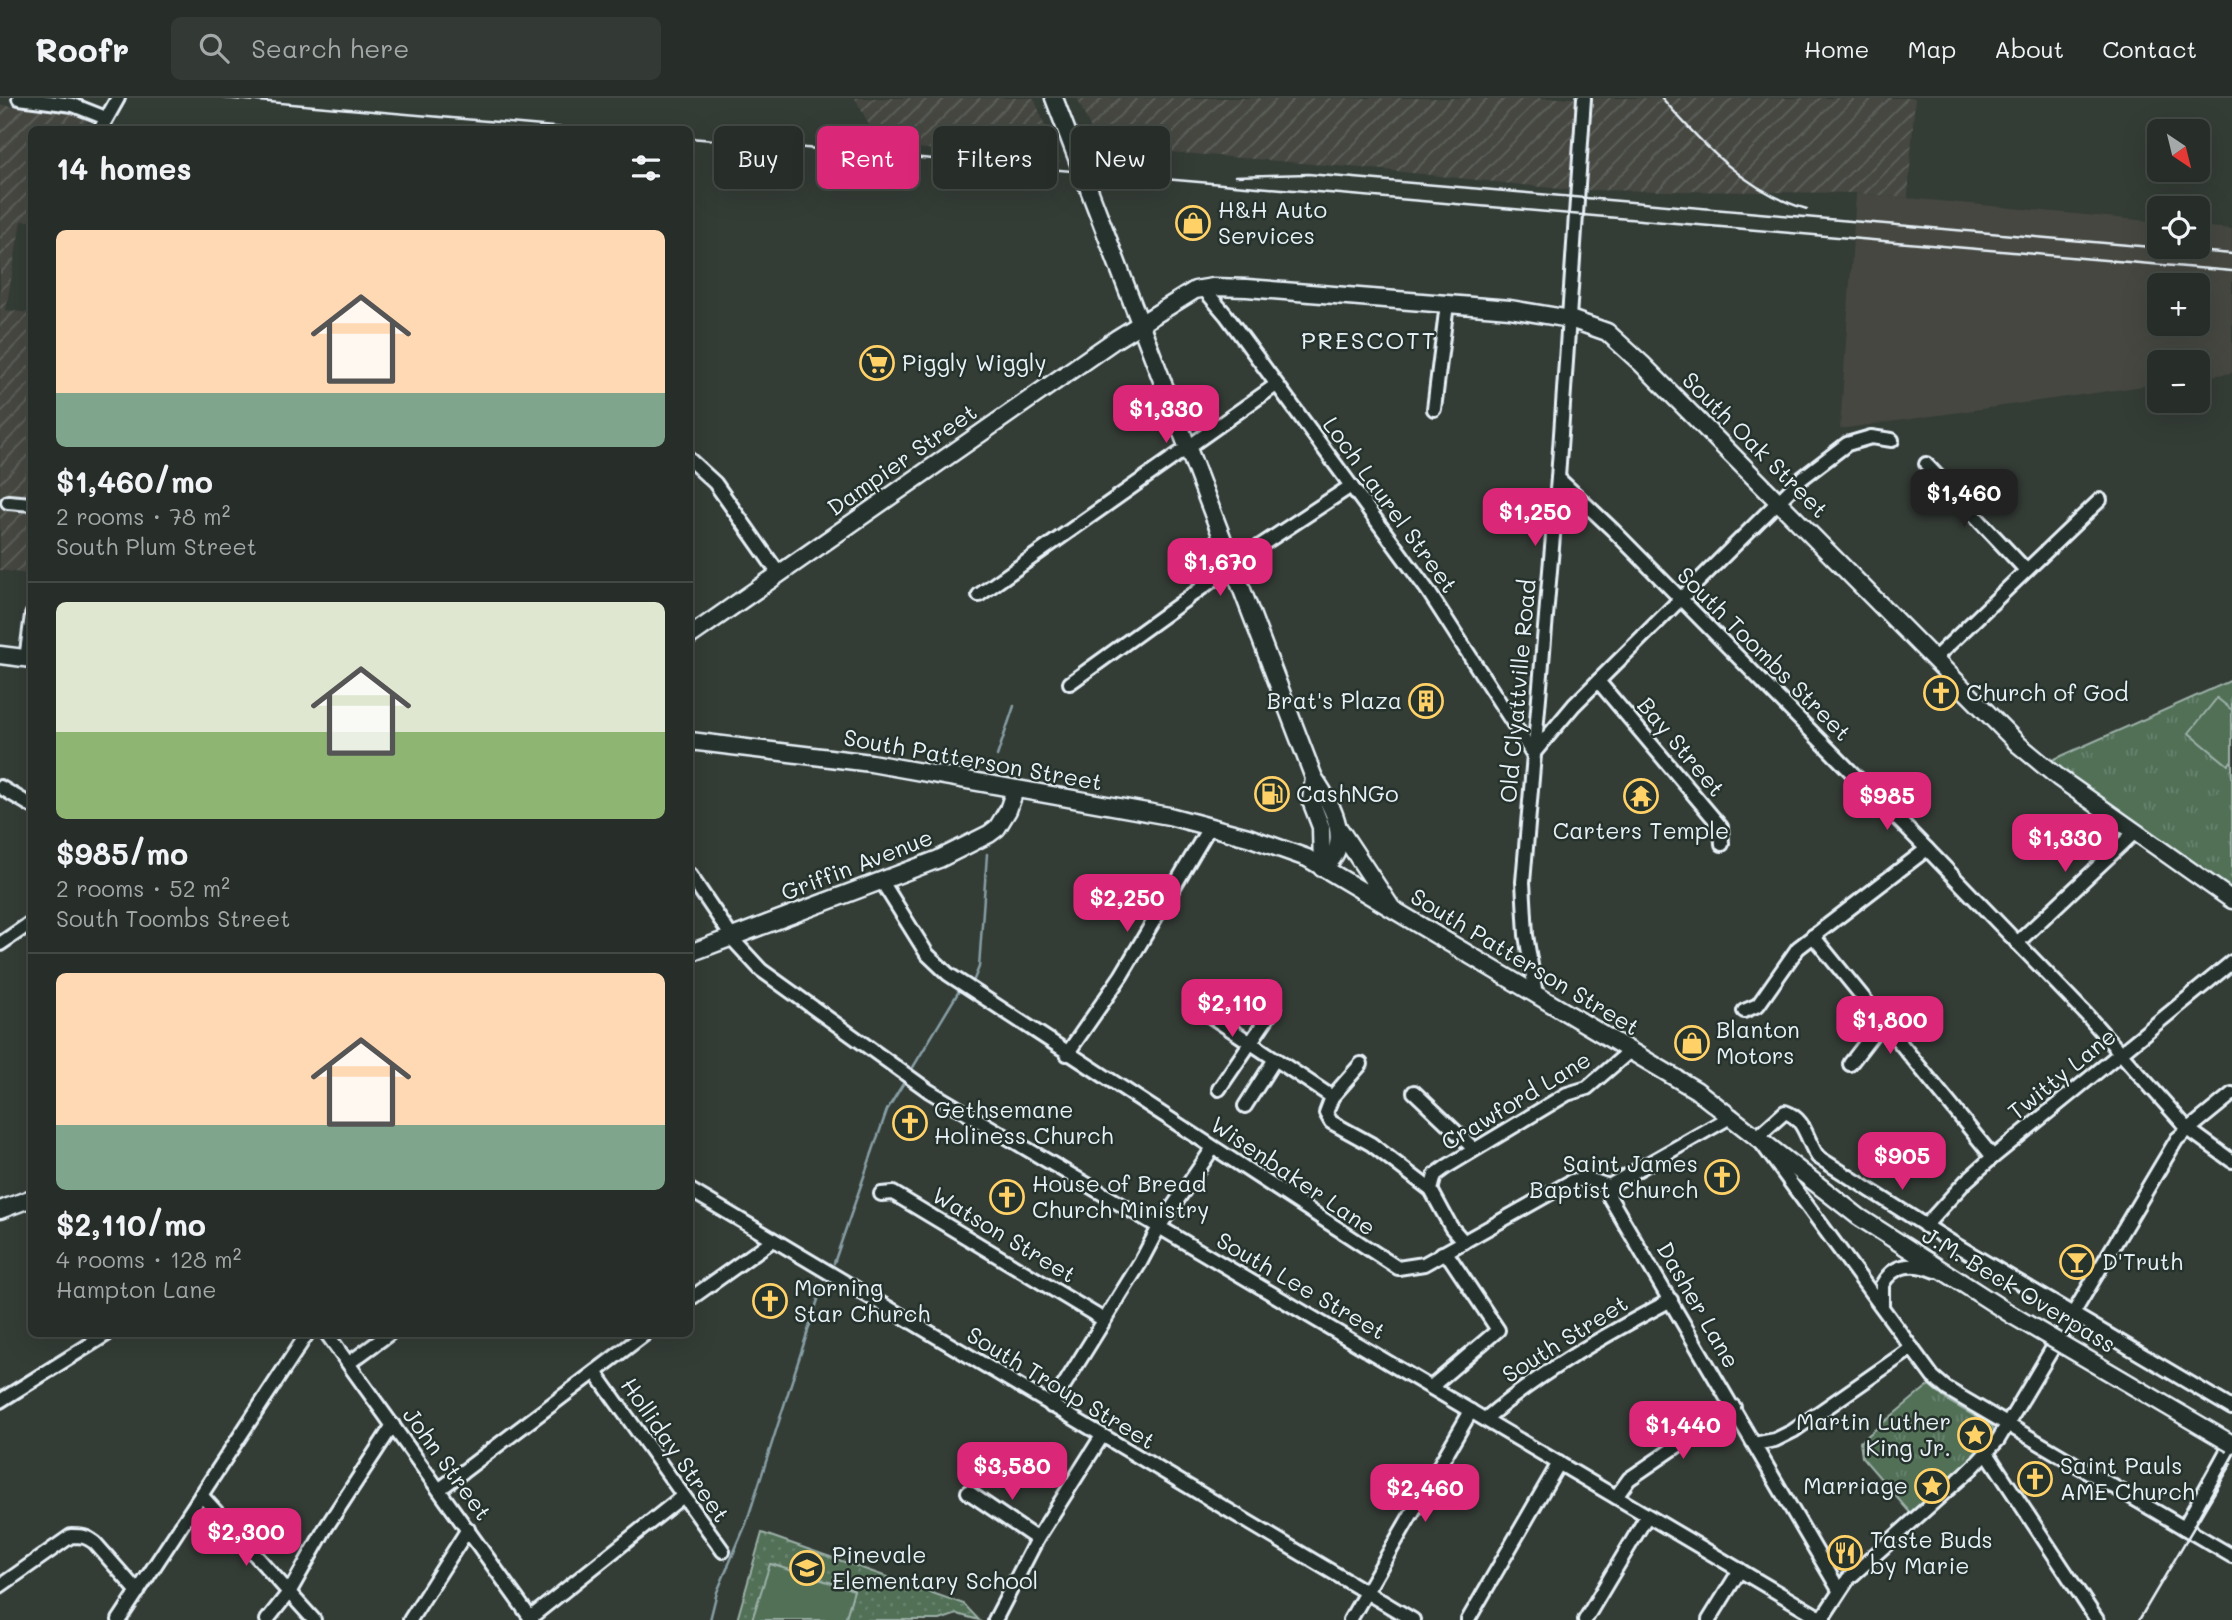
<!DOCTYPE html>
<meta charset="utf-8">
<style>
body{margin:0;font-family:Mali,sans-serif;background:#333934;color:#f1f3f6;height:100vh;display:flex;flex-direction:column;font-size:26px;white-space:nowrap}
*{box-sizing:border-box;margin:0}
p{font-size:23px;color:#a4a8a8}
.icon{flex:none;width:38px;height:38px;fill:none;stroke:currentColor;stroke-width:2;stroke-linecap:round;stroke-linejoin:round}
.map{position:relative;flex:1;overflow:hidden}
.details{position:absolute;left:28px;top:28px;width:665px;height:1211px;display:flex;flex-direction:column;background:#272d28;border-radius:10px;box-shadow:0 7px 28px #0002,0 0 0 2px #434945}
.details>*{flex:none}
.top-card{position:absolute;left:714px;top:28px;width:665px;height:63px;display:flex;gap:14px}
.needle{width:46px;rotate:145deg}
.buttons{position:absolute;left:2147px;top:21px;display:grid;gap:14px}
.buttons a{display:grid;place-items:center;width:63px;height:63px;border-radius:10px;background:#272d28;box-shadow:0 7px 28px #0002,0 0 0 2px #434945;font-size:35px}
.price{position:absolute;translate:-50% -60px;padding:0 16px;border-radius:14px;background:#db2777;color:#fff;font-size:23px;line-height:46px;filter:drop-shadow(0 2px 4px #0008)}
.price::after{content:'';position:absolute;left:50%;top:42px;width:21px;height:16px;margin-left:-10px;background:inherit;clip-path:polygon(0 0,100% 0,50% 100%)}
.price.current{background:#222;color:#fff}
ul{padding:0;list-style:none}
li{display:grid;align-content:center;gap:14px;height:371px;padding:0 28px}
li+li{border-top:2px solid #434945}
li span{display:grid;place-items:center;height:217px;border-radius:10px;color:#555}
li>.icon{margin-inline-start:auto}
span .icon{width:126px;height:126px;fill:#fffc;stroke-width:1}
li b{font-size:30px}
h2{display:flex;justify-content:space-between;align-items:center;height:84px;padding:0 28px;font-size:30px}
.chip{padding:0 24px;border-radius:10px;background:#272d28;box-shadow:0 7px 28px #0002,0 0 0 2px #434945;font-size:24px;line-height:63px}
.chip.current{background:#db2777;color:#fff}
header{display:flex;align-items:center;gap:42px;box-sizing:border-box;height:98px;padding:0 35px;background:#272d28;border-bottom:2px solid #434945}
header strong{font-size:33px}
nav{display:flex;gap:38px;margin-inline-start:auto;font-size:24px}
.search{width:490px;height:63px;background:#333934;display:flex;align-items:center;gap:18px;box-sizing:border-box;padding:0 24px;border-radius:10px;color:#a4a8a8;font-size:26px}
.map>svg:first-child{display:block}
.built{fill:#454741;fill-rule:evenodd}
.industrial{fill:url(#industrial-furrows)}
.grass{fill:url(#grass-dots);stroke:#9cb0a8;stroke-width:2}
.park{fill:url(#park-tufts);stroke:#9cb0a8;stroke-width:2}
.pitch{fill:#516f57;stroke:#9cb0a8;stroke-width:2}
.lines{fill:none;stroke-linecap:round;stroke-linejoin:round}
.stream{stroke:#879fa5;stroke-width:2.5}
.minor-casing{stroke:#e8f1f8;stroke-width:18}
.major-casing{stroke:#e8f1f8;stroke-width:21}
.minor{stroke:#26332d;stroke-width:12}
.major{stroke:#26332d;stroke-width:16}
.rail{stroke:#e8f1f8;stroke-width:2.5}
.major-bridge-casing{stroke:#e8f1f8;stroke-width:21;stroke-linecap:butt}
.major-bridge{stroke:#26332d;stroke-width:16}
.labels{text-anchor:middle;stroke-width:5;stroke-linejoin:round;paint-order:stroke}
.poi-label{font-size:23px;fill:#e8f1f8;stroke:#26332d;text-anchor:start}
.street-label{font-size:23px;fill:#e8f1f8;stroke:#26332d}
.neighbourhood-label{font-size:24px;letter-spacing:2px;fill:#e8f1f8;stroke:#26332d}
</style>
<header>
<strong>Roofr</strong>
<div class="search"><svg class="icon" aria-label="search" viewBox="0 0 24 24"><circle cx="10" cy="10" r="6"/><path d="M15 15l6 6"/></svg>Search here</div>
<nav><a>Home</a><a>Map</a><a>About</a><a>Contact</a></nav>
</header>
<div class="map">
<svg width="2232" height="1522" viewBox="0 0 2232 1522">
<defs>
<pattern id="industrial-furrows" width="10" height="10" patternUnits="userSpaceOnUse" patternTransform="scale(1.75)"><rect width="10" height="10" fill="#454741"/><path d="M-1 1l2-2M0 10L10 0M9 11l2-2" fill="none" stroke="#60625d"/></pattern>
<pattern id="grass-dots" width="8" height="8" patternUnits="userSpaceOnUse" patternTransform="scale(1.75)"><rect width="8" height="8" fill="#516f57"/><path d="M2 2h.1M6 6h.1" fill="none" stroke="#6a8470" stroke-width="1.8" stroke-linecap="round"/></pattern>
<pattern id="park-tufts" width="24" height="20" patternUnits="userSpaceOnUse" patternTransform="scale(1.75)"><rect width="24" height="20" fill="#516f57"/><path d="M3 7l-1-3M5 7V3M7 7l1-3M15 17l-1-3M17 17v-4M19 17l1-3" fill="none" stroke="#6a8470"/></pattern>
</defs>
<rect width="100%" height="100%" fill="#343c36"/>
<filter id="ink" filterUnits="userSpaceOnUse"><feTurbulence type="fractalNoise" baseFrequency=".0143" numOctaves="2"/><feDisplacementMap in="SourceGraphic" scale="14" xChannelSelector="R" yChannelSelector="G"/><feConvolveMatrix kernelMatrix="1 2 1 2 8 2 1 2 1" color-interpolation-filters="sRGB"/></filter>
<g filter="url(#ink)">
<path class="built" d="M 1856,95 L 2159,124 L 2160,149 L 2198,149 L 2198,128 L 2232,131 L 2232,275 L 2198,280 L 2198,264 L 2160,264 L 2159,286 L 1840,331 ZM 2160,187 L 2198,187 L 2198,226 L 2160,226 Z"/>
<g class="industrial">
<polygon points="855,0 1034,0 1060,65 879,46"/>
<polygon points="1077,0 1915,0 1908,100 1856,95 1569,92 1384,72 1098,48"/>
<polygon points="0,7 64,13 88,21 86,31 32,32 31,123 21,123 6,212 31,215 31,446 28,476 0,472"/>
</g>
<polygon class="grass" points="762,1435 964,1506 979,1522 957,1516 940,1522 845,1522 854,1492 771,1466 752,1522 737,1522"/>
<g class="park">
<polygon points="2232,582 2232,792 2050,663"/>
<polygon points="1929,1287 1948,1303 1992,1328 1995,1336 1974,1361 1912,1417 1862,1359 1860,1344"/>
</g>
<g class="pitch">
<polygon points="2217,600 2232,612 2232,662 2228,667 2189,635"/>
<polygon points="770,1466 854,1492 845,1522 752,1522"/>
</g>
<g class="lines">
<g class="stream">
<polyline points="997,658 1014,608"/>
<polyline points="973,884 979,869 987,756"/>
<polyline points="912,971 959,893"/>
<polyline points="834,1165 887,1012 903,986"/>
<polyline points="710,1522 717,1494 746,1426 822,1189"/>
</g>
<g class="minor-casing">
<g id="minor">
<polyline points="19,0 73,7 106,20"/>
<polyline points="100,32 118,0"/>
<polyline points="1203,190 1226,217 1428,493 1533,656 1574,607 1801,381 1847,346 1871,339 1892,342"/>
<polyline points="1434,311 1447,206"/>
<polyline points="690,362 715,385 779,476"/>
<polyline points="1926,366 2026,472"/>
<polyline points="1558,380 1613,432 1927,751 2085,915 2188,1031 2232,1063"/>
<polyline points="8,404 32,406"/>
<polyline points="979,497 1276,287"/>
<polyline points="1935,560 2100,402"/>
<polyline points="26,561 32,517"/>
<polyline points="1598,583 1721,729 1722,746"/>
<polyline points="1070,585 1260,448 1351,388"/>
<polyline points="0,689 32,708"/>
<polyline points="690,777 736,845 761,872 929,993 1824,1522"/>
<polyline points="881,782 927,856 948,876 1398,1170 1424,1166 1572,1083 1588,1081 1609,1088 1732,1018"/>
<polyline points="1813,838 1993,1059"/>
<polyline points="2017,845 2135,734"/>
<polyline points="0,846 32,824"/>
<polyline points="1536,897 1526,837 1523,784 1558,380 1584,0"/>
<polyline points="1744,913 1758,907 1798,850 1927,751"/>
<polyline points="1212,919 1332,999"/>
<polyline points="1067,956 1121,878 1210,728"/>
<polyline points="1361,966 1332,999 1326,1015 1331,1024 1371,1046 1431,1092 1451,1129 1464,1144"/>
<polyline points="1850,966 1883,923"/>
<polyline points="1219,991 1274,910"/>
<polyline points="1414,994 1474,1051"/>
<polyline points="1245,1008 1275,961"/>
<polyline points="1609,1088 1610,1100 1839,1492"/>
<polyline points="690,1092 1413,1522"/>
<polyline points="1431,1092 1435,1077 1446,1069 1567,996 1587,990 1630,953"/>
<polyline points="881,1096 893,1095 1104,1222"/>
<polyline points="1925,1128 1966,1083 1993,1059 2232,864"/>
<polyline points="690,1201 773,1142"/>
<path d="M 1882,1208 L 1882,1187 C 1894,1164 1915,1165 1936,1173"/>
<polyline points="327,1236 532,1522"/>
<polyline points="349,1265 389,1236"/>
<polyline points="595,1274 723,1453"/>
<polyline points="1431,1289 1498,1232 1450,1160 1442,1155"/>
<polyline points="0,1303 107,1236"/>
<polyline points="1051,1308 1140,1165 1159,1129 1213,1050"/>
<path d="M 2232,1310 L 1956,1147 L 1818,1059 C 1806,1042 1806,1021 1785,1014 L 1757,1039 L 1933,1279 L 1947,1291 L 2232,1458"/>
<path d="M 1485,1321 C 1542,1273 1605,1237 1671,1202"/>
<polyline points="1754,1346 1775,1342 1793,1333 1912,1250"/>
<polyline points="1987,1355 2097,1522"/>
<polyline points="440,1391 645,1236"/>
<polyline points="968,1394 1037,1441"/>
<polyline points="201,1397 314,1522"/>
<polyline points="1616,1399 1629,1381 1734,1309"/>
<polyline points="2184,1430 2232,1344"/>
<path d="M 0,1488 L 71,1438 C 82,1438 86,1438 95,1445 L 138,1494"/>
<polyline points="530,1520 683,1398"/>
<polyline points="119,1522 307,1236"/>
<polyline points="267,1522 290,1493 325,1431 393,1327"/>
<polyline points="410,1522 468,1431"/>
<polyline points="995,1522 1037,1441 1102,1338"/>
<polyline points="1350,1522 1471,1313"/>
<polyline points="1468,1522 1559,1365"/>
<polyline points="1585,1522 1647,1418"/>
<polyline points="1709,1522 1740,1472"/>
<polyline points="1821,1522 1848,1481 1973,1369 1998,1342 2177,1041 2232,996"/>
</g>
</g>
<g class="major-casing">
<g id="major">
<path d="M 1054,0 L 1314,680 C 1332,706 1355,748 1322,770"/>
<polyline points="690,538 1116,241 1195,192 1213,189 1247,190 1510,211 1570,221 1607,234 1642,266 2019,647 2059,680 2232,802"/>
<polyline points="0,557 32,561"/>
<polyline points="690,643 871,665 1169,718 1248,739 1307,760 1696,992 1859,1119 2012,1217"/>
<polyline points="1314,680 1311,703 1321,729 1322,770"/>
<polyline points="1340,732 1391,809"/>
<polyline points="690,855 939,761 989,736 997,730 1008,712 1015,692"/>
<polyline points="0,1112 32,1100"/>
</g>
</g>
<use href="#minor" class="minor"/>
<use href="#major" class="major"/>
<g class="rail">
<polyline points="223,0 588,32"/>
<path d="M 1662,0 C 1702,46 1746,94 1807,111"/>
<polyline points="690,40 2232,173"/>
<polyline points="1235,78 1308,76 2232,156"/>
<polyline points="2139,1522 2232,1365"/>
</g>
<g class="major-bridge-casing">
<polyline id="major-bridge" points="2012,1217 2232,1346"/>
</g>
<use href="#major-bridge" class="major-bridge"/>
</g>
</g>
<defs>
<g id="shop-ring" transform="scale(1.75)"><circle r="9.5" fill="#26332d" stroke="#ffd166" stroke-width="1.5"/><path d="M-5-2.5h2.3a2.7 3.5 0 0 1 5.4 0H5L5.5 6h-11ZM-1.5-2.5h3a1.5 2.3 0 0 0-3 0Z" fill="#ffd166"/></g>
<g id="supermarket-ring" transform="scale(1.75)"><circle r="9.5" fill="#26332d" stroke="#ffd166" stroke-width="1.5"/><path d="M-6-5.5h2.5l.6 2H6L4.5 2H-2.5L-4.4-4H-6ZM-1.5 3.2a1.3 1.3 0 1 0 .1 0ZM3 3.2a1.3 1.3 0 1 0 .1 0Z" fill="#ffd166"/></g>
<g id="church-ring" transform="scale(1.75)"><circle r="9.5" fill="#26332d" stroke="#ffd166" stroke-width="1.5"/><path d="M-1.2-6h2.4v3.5h3.3v2.4h-3.3V6h-2.4V-.1h-3.3v-2.4h3.3Z" fill="#ffd166"/></g>
<g id="building-ring" transform="scale(1.75)"><circle r="9.5" fill="#26332d" stroke="#ffd166" stroke-width="1.5"/><path d="M-4-6H4V6H1V3H-1V6H-4ZM-2.5-4.3h1.7v1.8h-1.7ZM.8-4.3h1.7v1.8H.8ZM-2.5-1h1.7V.8h-1.7ZM.8-1h1.7V.8H.8Z" fill="#ffd166"/></g>
<g id="fuel-ring" transform="scale(1.75)"><circle r="9.5" fill="#26332d" stroke="#ffd166" stroke-width="1.5"/><path d="M-5.5-6h7V0h2V4h1.3V-2.5L3-4.5l.8-.8L6-3V5H2.5V1h-1V6h-7ZM-4.2-4.7v3.2H.2V-4.7Z" fill="#ffd166"/></g>
<g id="temple-ring" transform="scale(1.75)"><circle r="9.5" fill="#26332d" stroke="#ffd166" stroke-width="1.5"/><path d="M0-6L5-2H3V0L6.5 2.5H4V6H1.5V3h-3V6H-4V2.5H-6.5L-3 0V-2H-5Z" fill="#ffd166"/></g>
<g id="bar-ring" transform="scale(1.75)"><circle r="9.5" fill="#26332d" stroke="#ffd166" stroke-width="1.5"/><path d="M-6-5H6L.8 .8V4.5H3.5V6h-7V4.5H-.8V.8Z" fill="#ffd166"/></g>
<g id="sight-ring" transform="scale(1.75)"><circle r="9.5" fill="#26332d" stroke="#ffd166" stroke-width="1.5"/><path d="M0-6L1.8-2.2L6-1.7L2.9 1.2L3.7 5.4L0 3.3L-3.7 5.4L-2.9 1.2L-6-1.7L-1.8-2.2Z" fill="#ffd166"/></g>
<g id="restaurant-ring" transform="scale(1.75)"><circle r="9.5" fill="#26332d" stroke="#ffd166" stroke-width="1.5"/><path d="M-5-6h1v4h1v-4h1v4h1v-4h1v5L-1.5 .5V6h-2V.5L-5-1ZM5-6V6H3V1.5H1.5Q1.5-4 5-6Z" fill="#ffd166"/></g>
<g id="school-ring" transform="scale(1.75)"><circle r="9.5" fill="#26332d" stroke="#ffd166" stroke-width="1.5"/><path d="M0-5L7-2L0 1L-7-2ZM-4 1L0 2.5L4 1V4Q0 6-4 4Z" fill="#ffd166"/></g>
</defs>
<g fill-rule="evenodd">
<use href="#shop-ring" x="1193" y="125"/>
<use href="#supermarket-ring" x="877" y="265"/>
<use href="#church-ring" x="1941" y="595"/>
<use href="#building-ring" x="1426" y="603"/>
<use href="#fuel-ring" x="1272" y="696"/>
<use href="#temple-ring" x="1641" y="698"/>
<use href="#shop-ring" x="1692" y="945"/>
<use href="#church-ring" x="910" y="1025"/>
<use href="#church-ring" x="1722" y="1079"/>
<use href="#church-ring" x="1007" y="1099"/>
<use href="#bar-ring" x="2077" y="1164"/>
<use href="#church-ring" x="770" y="1203"/>
<use href="#sight-ring" x="1975" y="1337"/>
<use href="#church-ring" x="2035" y="1381"/>
<use href="#sight-ring" x="1932" y="1388"/>
<use href="#restaurant-ring" x="1845" y="1455"/>
<use href="#school-ring" x="807" y="1470"/>
</g>
<g class="labels">
<g class="poi-label">
<text x="1218" y="120">H&amp;H Auto<tspan x="1218" dy="26">Services</tspan></text>
<text x="902" y="273">Piggly Wiggly</text>
<text x="1966" y="603">Church of God</text>
<text x="1402" y="611" text-anchor="end">Brat's Plaza</text>
<text x="1296" y="704">CashNGo</text>
<text x="1641" y="741" text-anchor="middle">Carters Temple</text>
<text x="1716" y="940">Blanton<tspan x="1716" dy="26">Motors</tspan></text>
<text x="934" y="1020">Gethsemane<tspan x="934" dy="26">Holiness Church</tspan></text>
<text x="1698" y="1074" text-anchor="end">Saint James<tspan x="1698" dy="26">Baptist Church</tspan></text>
<text x="1032" y="1094">House of Bread<tspan x="1032" dy="26">Church Ministry</tspan></text>
<text x="2102" y="1172">D'Truth</text>
<text x="794" y="1198">Morning<tspan x="794" dy="26">Star Church</tspan></text>
<text x="1951" y="1332" text-anchor="end">Martin Luther<tspan x="1951" dy="26">King Jr.</tspan></text>
<text x="2060" y="1376">Saint Pauls<tspan x="2060" dy="26">AME Church</tspan></text>
<text x="1908" y="1396" text-anchor="end">Marriage</text>
<text x="1870" y="1450">Taste Buds<tspan x="1870" dy="26">by Marie</tspan></text>
<text x="832" y="1465">Pinevale<tspan x="832" dy="26">Elementary School</tspan></text>
</g>
<g class="street-label">
<text transform="translate(1755 347) rotate(45)" y="8">South Oak Street</text>
<text transform="translate(902 362) rotate(-35)" y="8">Dampier Street</text>
<text transform="translate(1390 407) rotate(54)" y="8">Loch Laurel Street</text>
<text transform="translate(1764 556) rotate(45)" y="8">South Toombs Street</text>
<text transform="translate(1518 593) rotate(-85)" y="8">Old Clyattville Road</text>
<text transform="translate(1681 649) rotate(50)" y="8">Bay Street</text>
<text transform="translate(973 662) rotate(10)" y="8">South Patterson Street</text>
<text transform="translate(857 767) rotate(-21)" y="8">Griffin Avenue</text>
<text transform="translate(1525 864) rotate(31)" y="8">South Patterson Street</text>
<text transform="translate(2062 976) rotate(-39)" y="8">Twitty Lane</text>
<text transform="translate(1516 1003) rotate(-31)" y="8">Crawford Lane</text>
<text transform="translate(1293 1078) rotate(34)" y="8">Wisenbaker Lane</text>
<text transform="translate(1004 1137) rotate(31)" y="8">Watson Street</text>
<text transform="translate(1301 1188) rotate(30)" y="8">South Lee Street</text>
<text transform="translate(2019 1192) rotate(31)" y="8">J.M. Beck Overpass</text>
<text transform="translate(1698 1207) rotate(60)" y="8">Dasher Lane</text>
<text transform="translate(1565 1241) rotate(-32)" y="8">South Street</text>
<text transform="translate(1061 1290) rotate(31)" y="8">South Troup Street</text>
<text transform="translate(675 1352) rotate(55)" y="8">Holliday Street</text>
<text transform="translate(447 1366) rotate(54)" y="8">John Street</text>
</g>
<g class="neighbourhood-label">
<text x="1369" y="251">PRESCOTT</text>
</g>
</g>
</svg>
<div class="buttons">
<a><svg class="needle" viewBox="-14 -14 28 28"><path d="M0-13l5 13h-10z" fill="#e53935"/><path d="M0 13l5-13h-10z" fill="#a4a8a8"/></svg></a>
<a><svg class="icon" aria-label="locate" viewBox="0 0 24 24"><circle cx="12" cy="12" r="6"/><path d="M12 2v4M12 18v4M2 12h4M18 12h4"/></svg></a>
<a>+</a>
<a>−</a>
</div>
<b class="price" style="left:1166px;top:347px">$1,330</b>
<b class="price current" style="left:1964px;top:431px">$1,460</b>
<b class="price" style="left:1535px;top:450px">$1,250</b>
<b class="price" style="left:1220px;top:500px">$1,670</b>
<b class="price" style="left:1887px;top:734px">$985</b>
<b class="price" style="left:2065px;top:776px">$1,330</b>
<b class="price" style="left:1127px;top:836px">$2,250</b>
<b class="price" style="left:1232px;top:941px">$2,110</b>
<b class="price" style="left:1890px;top:958px">$1,800</b>
<b class="price" style="left:1902px;top:1094px">$905</b>
<b class="price" style="left:1683px;top:1363px">$1,440</b>
<b class="price" style="left:1012px;top:1404px">$3,580</b>
<b class="price" style="left:1425px;top:1426px">$2,460</b>
<b class="price" style="left:246px;top:1470px">$2,300</b>
<div class="top-card">
<a class="chip">Buy</a>
<a class="chip current">Rent</a>
<a class="chip">Filters</a>
<a class="chip">New</a>
</div>
<section class="details">
<h2>14 homes<svg class="icon" aria-label="filters" viewBox="0 0 24 24"><path d="M4 7h16M4 17h16"/><circle cx="9" cy="7" r="2"/><circle cx="15" cy="17" r="2"/></svg></h2>
<ul>
<li><span style="background:linear-gradient(#ffd9b3 75%,#7fa58c 0)"><svg class="icon" aria-label="home" viewBox="0 0 24 24"><path d="M3 11l9-7 9 7M6 9v11h12V9"/></svg></span><div><b>$1,460/mo</b><p>2 rooms · 78 m²</p><p>South Plum Street</p></div></li>
<li><span style="background:linear-gradient(#dfe7d0 60%,#8fb573 0)"><svg class="icon" aria-label="home" viewBox="0 0 24 24"><path d="M3 11l9-7 9 7M6 9v11h12V9"/></svg></span><div><b>$985/mo</b><p>2 rooms · 52 m²</p><p>South Toombs Street</p></div></li>
<li><span style="background:linear-gradient(#ffd9b3 70%,#7fa58c 0)"><svg class="icon" aria-label="home" viewBox="0 0 24 24"><path d="M3 11l9-7 9 7M6 9v11h12V9"/></svg></span><div><b>$2,110/mo</b><p>4 rooms · 128 m²</p><p>Hampton Lane</p></div></li>
</ul>
</section>
</div>
